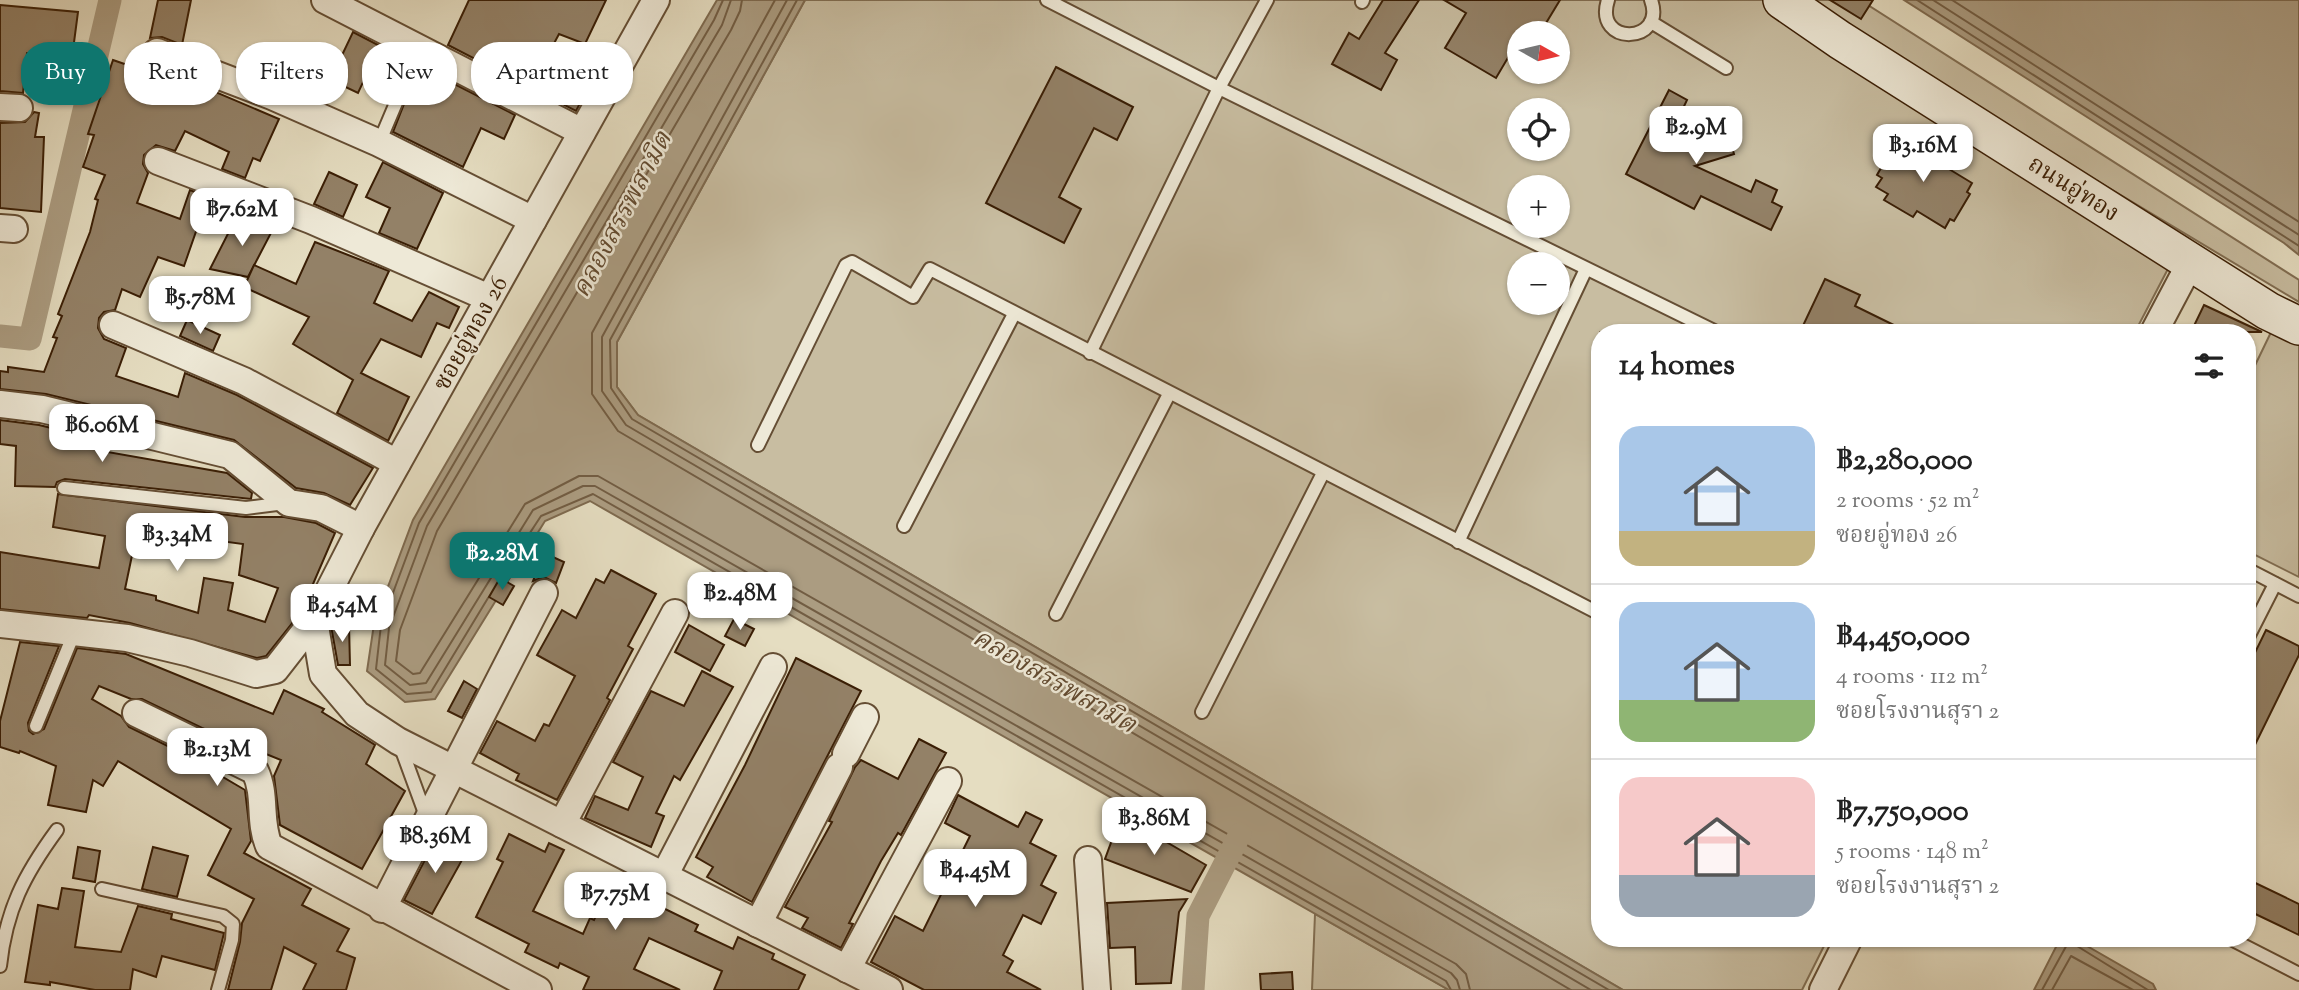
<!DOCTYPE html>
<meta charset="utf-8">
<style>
body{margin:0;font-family:"Sorts Mill Goudy","Noto Serif Thai",serif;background:#f2f2f2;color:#222;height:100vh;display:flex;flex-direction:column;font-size:26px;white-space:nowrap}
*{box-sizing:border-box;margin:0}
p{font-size:23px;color:#767676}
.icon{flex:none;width:38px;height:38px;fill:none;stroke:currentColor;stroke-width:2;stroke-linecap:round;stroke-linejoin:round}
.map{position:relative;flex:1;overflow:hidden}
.side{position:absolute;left:1591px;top:324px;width:665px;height:623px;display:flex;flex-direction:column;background:#fff;border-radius:28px;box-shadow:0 2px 5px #0004}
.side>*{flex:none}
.hud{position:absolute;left:21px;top:42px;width:665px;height:63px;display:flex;gap:14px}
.needle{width:46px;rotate:98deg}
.fabs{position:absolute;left:1507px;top:21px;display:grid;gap:14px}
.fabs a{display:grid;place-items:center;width:63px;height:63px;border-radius:50%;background:#fff;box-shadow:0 2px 5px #0004;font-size:35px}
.price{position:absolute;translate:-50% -60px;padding:0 16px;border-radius:14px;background:#fff;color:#222;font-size:23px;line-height:46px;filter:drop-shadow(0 2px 4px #0008)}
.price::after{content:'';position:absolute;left:50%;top:42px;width:21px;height:16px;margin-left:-10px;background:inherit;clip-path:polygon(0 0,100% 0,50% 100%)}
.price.on{background:#0f766e;color:#fff}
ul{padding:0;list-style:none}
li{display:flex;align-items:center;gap:21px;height:175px;padding:0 28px}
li+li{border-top:2px solid #e0e0e0}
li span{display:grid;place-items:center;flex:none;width:196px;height:140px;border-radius:21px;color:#555}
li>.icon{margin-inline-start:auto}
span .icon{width:84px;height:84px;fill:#fffc;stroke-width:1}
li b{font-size:30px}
h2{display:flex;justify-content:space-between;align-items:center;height:84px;padding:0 28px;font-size:30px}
.pill{padding:0 24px;border-radius:28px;background:#fff;box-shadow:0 2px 5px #0004;font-size:24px;line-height:63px}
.pill.on{background:#0f766e;color:#fff}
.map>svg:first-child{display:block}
.green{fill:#c8bda1;stroke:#816e53;stroke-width:2;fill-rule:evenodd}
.water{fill:#ab9c81;stroke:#7e6a4f;stroke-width:2}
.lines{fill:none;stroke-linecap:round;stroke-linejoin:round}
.shore{stroke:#725d43;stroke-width:2}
.canal{stroke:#ab9c81;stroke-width:23}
.building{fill:#938167;stroke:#3a1e05;stroke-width:2;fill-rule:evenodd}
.service-casing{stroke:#654e34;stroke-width:16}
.minor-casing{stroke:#654e34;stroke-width:30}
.secondary-casing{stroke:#3a1e05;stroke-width:40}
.service{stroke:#eee9d7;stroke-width:12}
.minor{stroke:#eee9d7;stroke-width:26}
.secondary{stroke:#eee9d7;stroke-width:37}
.labels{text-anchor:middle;stroke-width:5;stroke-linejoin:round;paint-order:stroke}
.street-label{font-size:24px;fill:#3a1e05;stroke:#eee9d7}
.water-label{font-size:26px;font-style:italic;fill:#624a30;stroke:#eee9d7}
</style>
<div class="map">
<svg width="2299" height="990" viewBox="0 0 2299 990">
<rect width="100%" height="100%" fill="#e5ddc1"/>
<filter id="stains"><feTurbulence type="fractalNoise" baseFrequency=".00286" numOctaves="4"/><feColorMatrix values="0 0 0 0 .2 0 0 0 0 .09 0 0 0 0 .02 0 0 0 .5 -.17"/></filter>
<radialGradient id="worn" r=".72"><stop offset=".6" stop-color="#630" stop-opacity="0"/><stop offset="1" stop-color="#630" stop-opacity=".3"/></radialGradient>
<g class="green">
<path d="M 805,0 L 1764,0 L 2170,265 L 2135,332 L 1600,332 L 1600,938 L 1828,938 L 1802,990 L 1623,990 L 638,415 L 617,387 L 617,342 ZM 1519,33 L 1558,33 L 1558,72 L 1519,72 ZM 1519,110 L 1558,110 L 1558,149 L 1519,149 ZM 1519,187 L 1558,187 L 1558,226 L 1519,226 ZM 1519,264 L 1558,264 L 1558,303 L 1519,303 Z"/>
<polygon points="1813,0 1860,0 2299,280 2299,302 1974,107"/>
<polygon points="2274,326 2299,340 2299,577 2247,551 2247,382"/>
<polygon points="1315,914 1449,990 1312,990"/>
</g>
<g class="water">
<polygon points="717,0 805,0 617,342 617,387 638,415 1623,990 1449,990 590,501 545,521 435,699 405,702 367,671 374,624 413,520"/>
<polygon points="1904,0 2299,0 2299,255 2284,243"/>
<polygon points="2064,938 2073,938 2153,984 2156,990 2034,990 2060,939"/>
</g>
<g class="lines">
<g class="shore">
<polyline points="731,0 722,25 427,526 389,628 385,665 410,685 426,683 533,510 583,486 595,486 1451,973 1457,980 1460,990"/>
<polyline points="742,0 740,11 731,30 437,531 400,630 396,661 413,674 420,673 525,504 579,476 598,476 1456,964 1466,974 1470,990"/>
<polyline points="775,0 592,333 592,394 618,431 1571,990"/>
<polyline points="787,0 602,337 602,391 626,425 1591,990"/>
<polyline points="797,0 610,340 611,388 632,419 1609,990"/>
<polyline points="1917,0 2299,246"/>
<polyline points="1933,0 2299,235"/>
<polyline points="1952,0 2299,222"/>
<polyline points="501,577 541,516 593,494 1446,981 1451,990"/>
<polyline points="488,598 431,692 407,694 376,669 381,625 419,523 714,20 723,0"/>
<polyline points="2042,990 2069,941 2148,990"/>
<polyline points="2052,990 2071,956 2133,990"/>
</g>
<g class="canal">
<polyline points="0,336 30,339 110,0"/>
<polyline points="1193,990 1198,916 1240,834"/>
</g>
</g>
<g class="building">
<polygon points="158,0 191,0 182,45 162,37 150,38"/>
<polygon points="469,0 606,0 585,44 559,34 540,70 511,55 502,73 448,45"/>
<polygon points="1383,0 1419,0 1385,53 1397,60 1381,90 1332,64 1349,33 1359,39"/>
<polygon points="1444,0 1560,0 1540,33 1519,33 1519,39 1496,78 1445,48 1466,13"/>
<polygon points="1830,0 1873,0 1861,19"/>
<polygon points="0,5 78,12 73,50 55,47 54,56 27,53 23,93 0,91"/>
<polygon points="353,32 380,46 358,93 333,81 333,74"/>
<polygon points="113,60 136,68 139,62 145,62 279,119 260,161 253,158 245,178 222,169 229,152 185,131 175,151 156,145 144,155 143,164 148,173 137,203 180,219 190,190 208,197 184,266 158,257 140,297 122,289 115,310 104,312 99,318 98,328 104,339 126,348 116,376 178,397 185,373 237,395 373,468 350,505 324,493 296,488 234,440 46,394 0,389 0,371 8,372 8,367 44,372 57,338 53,337 62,316 58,314 90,232 98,200 95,199 105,175 83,167 94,135 88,134"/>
<polygon points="419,66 515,115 504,139 481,128 463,167 393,132"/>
<polygon points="1056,67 1133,107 1117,140 1094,128 1059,197 1081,209 1064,243 986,203"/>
<polygon points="572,80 588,88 576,111 537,91 541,82 566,94"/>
<polygon points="1669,90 1687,100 1679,117 1712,134 1727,129 1734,154 1695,166 1751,192 1756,180 1777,190 1772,202 1782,207 1771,230 1701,196 1694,209 1626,174"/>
<polygon points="34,112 39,113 35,137 44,137 41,212 0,208 0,123 25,122"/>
<polygon points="1903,142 1914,148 1918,142 1948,159 1944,166 1972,183 1967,192 1970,194 1954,221 1950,219 1945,228 1917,211 1913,217 1884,200 1888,194 1876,187 1882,178 1877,175 1893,147 1898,151"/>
<polygon points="383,162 443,193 417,249 379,233 390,208 366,197"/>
<polygon points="329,172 357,185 343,217 314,204"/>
<polygon points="238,214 272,231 248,277 210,269"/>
<polygon points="315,242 389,271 374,303 412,321 429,292 459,307 449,328 437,323 421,357 381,339 361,373 409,397 388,441 337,413 353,380 293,344 309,317 244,287 254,265 296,284"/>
<polygon points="1825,279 1860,295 1855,306 1908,332 1800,332"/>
<polygon points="2204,305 2262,332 2191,332"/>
<polygon points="187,320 220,335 213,351 180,336"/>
<polygon points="0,420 39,425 97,439 96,450 227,473 252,493 251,499 65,479 57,482 55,487 15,486 16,446 0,444"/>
<path d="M 58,494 L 245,517 L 284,517 L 316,523 L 335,533 L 301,612 L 266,656 L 257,658 L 130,623 L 89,615 L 87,618 L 0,609 L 0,552 L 99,568 L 105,536 L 53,527 ZM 184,536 L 243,544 L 239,575 L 278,588 L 265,622 L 228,610 L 233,583 L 204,578 L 198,613 L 156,600 L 156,596 L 125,589 L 135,541 L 154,544 L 156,537 L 184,541 Z"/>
<polygon points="544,553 564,562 556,583 544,577 533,581"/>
<polygon points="611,570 656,594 628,646 633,649 607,698 610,700 557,800 516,780 519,774 480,753 497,721 535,741 544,724 549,726 575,676 537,655 562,610 576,618 596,579 604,583"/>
<polygon points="500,578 514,586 503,605 489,597"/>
<polygon points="734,619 754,629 745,646 725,636"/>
<polygon points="349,625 350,665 338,665 331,626"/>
<polygon points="689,625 724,645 710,671 675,652"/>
<polygon points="2266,630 2299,646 2299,655 2247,761 2247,669"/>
<polygon points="20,642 59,646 28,723 29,731 33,734 44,729 77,648 126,654 273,714 284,690 324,709 322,712 375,745 366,764 405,791 362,869 280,825 274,776 281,760 202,728 142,699 131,699 99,686 92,699 121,716 129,727 182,753 245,790 251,841 244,853 311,889 302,905 349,929 337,951 355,958 346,990 303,990 316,964 284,947 271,990 228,990 240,942 242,923 254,899 208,875 231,829 118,761 103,786 93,780 86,812 48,805 56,766 20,751 19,753 0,747 0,721"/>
<polygon points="796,658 861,691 752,902 707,877 713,867 696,857 745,765"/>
<polygon points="702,671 733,687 680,780 674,776 656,813 664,816 651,847 585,818 595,796 628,810 643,777 613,762 651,691 684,706"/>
<polygon points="464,681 477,689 462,718 448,711"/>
<polygon points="919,739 946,753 901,835 898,833 881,861 849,923 853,924 841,948 802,928 808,918 785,907 832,822 829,821 855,767 861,760 898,779"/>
<polygon points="958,795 1018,827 1026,812 1042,820 1030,843 1056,856 1041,885 1056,893 1041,924 1023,915 1003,955 1013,961 1007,972 1041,990 924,990 871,962 895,916 923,931 970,836 945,823"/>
<polygon points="1119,821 1149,832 1206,865 1191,892 1105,859"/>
<polygon points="509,834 545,852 549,843 564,850 533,911 583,934 590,918 594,920 612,883 698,925 695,931 733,949 738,937 774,954 772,959 805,975 798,990 714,990 722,971 649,938 634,969 680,990 583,990 589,977 560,963 558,968 525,952 529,944 476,917 503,862 497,859"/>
<polygon points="438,835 467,851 432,914 404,900"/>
<polygon points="78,847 100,851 95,882 73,878"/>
<polygon points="153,847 188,856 177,897 142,889"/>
<polygon points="2247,879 2299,904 2299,935 2247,910"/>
<polygon points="62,888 84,891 75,947 121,952 138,906 172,914 171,919 224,933 215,970 162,956 156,977 133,969 130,990 95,990 50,982 50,985 25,982 38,905 58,909"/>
<polygon points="1187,899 1179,912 1171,983 1136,984 1135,947 1110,948 1107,903"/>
<polygon points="1292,972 1293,990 1261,990 1260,974"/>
</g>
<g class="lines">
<g class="service-casing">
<g id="service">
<polyline points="1047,0 1219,88 1716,332"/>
<path d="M 1608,0 C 1593,47 1667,44 1651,0"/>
<polyline points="1362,2 1363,0"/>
<polyline points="1651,22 1726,68"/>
<polyline points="379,143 401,91"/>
<polyline points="1090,353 1219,88 1267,0"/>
<polyline points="758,445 846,265 852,262 913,297 930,269 1600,614"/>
<polyline points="64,488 246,508 285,503"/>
<polyline points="904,526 1014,314"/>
<polyline points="1458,542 1586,269"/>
<polyline points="2247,569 2299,596"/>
<polyline points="1056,614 1169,394"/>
<polyline points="2247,639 2275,584"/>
<polyline points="1202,712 1323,473"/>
<polyline points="36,726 75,631"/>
<polyline points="400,745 426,816"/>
<polyline points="102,889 223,916 233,924 232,940 218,990"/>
<polyline points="2229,938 2299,974"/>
<path d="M 0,966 C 6,910 24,875 57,830"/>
</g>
</g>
<g class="minor-casing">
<g id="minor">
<polyline points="325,0 582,132"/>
<polyline points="656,0 361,528 314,620 323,674 357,714 398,741 889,990"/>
<polyline points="157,52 272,96 379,143 533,220"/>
<polyline points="0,107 19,108"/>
<polyline points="158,161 311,220 489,298"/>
<polyline points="0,228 14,229"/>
<polyline points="113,325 244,381 397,463"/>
<polyline points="2154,332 2191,262"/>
<polyline points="0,404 42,409 230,455 289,503 321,508 361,528"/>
<polyline points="0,624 127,638 190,653 256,674 275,670 314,620"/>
<path d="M 136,713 L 255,771 C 267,796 258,820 269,846 L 538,990"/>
<polyline points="846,754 865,717"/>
<polyline points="562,824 675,613"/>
<polyline points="1088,860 1097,990"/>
<polyline points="664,876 773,667"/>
<polyline points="382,909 544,593"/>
<polyline points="758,924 839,767"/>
<polyline points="847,969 948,781"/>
<polyline points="1823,990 1849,938"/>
</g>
</g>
<g class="secondary-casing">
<polyline id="secondary" points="1782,0 1840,40 2268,311 2299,326"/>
</g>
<use href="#service" class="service"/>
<use href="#minor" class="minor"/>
<use href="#secondary" class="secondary"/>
</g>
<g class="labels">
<g class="street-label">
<text transform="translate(2074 188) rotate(32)" y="8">ถนนอู่ทอง</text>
<text transform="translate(470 333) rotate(-61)" y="8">ซอยอู่ทอง 26</text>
</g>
<g class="water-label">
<text transform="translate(621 214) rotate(-62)" y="9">คลองสรรพสามิต</text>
<text transform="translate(1055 680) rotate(30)" y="9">คลองสรรพสามิต</text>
</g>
</g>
<rect width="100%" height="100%" filter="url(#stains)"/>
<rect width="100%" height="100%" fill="url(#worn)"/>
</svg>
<div class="fabs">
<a><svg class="needle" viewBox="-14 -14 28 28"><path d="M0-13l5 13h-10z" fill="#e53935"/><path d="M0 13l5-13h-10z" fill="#767676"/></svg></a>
<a><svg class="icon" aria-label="locate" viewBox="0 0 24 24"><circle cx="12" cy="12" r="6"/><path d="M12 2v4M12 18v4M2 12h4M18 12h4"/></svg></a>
<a>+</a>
<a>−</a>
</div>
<b class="price" style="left:1696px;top:166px">฿2.9M</b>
<b class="price" style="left:1923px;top:184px">฿3.16M</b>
<b class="price" style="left:242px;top:248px">฿7.62M</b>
<b class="price" style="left:200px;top:336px">฿5.78M</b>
<b class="price" style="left:102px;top:464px">฿6.06M</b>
<b class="price" style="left:177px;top:573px">฿3.34M</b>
<b class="price on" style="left:502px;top:592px">฿2.28M</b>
<b class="price" style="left:740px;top:632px">฿2.48M</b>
<b class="price" style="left:342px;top:644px">฿4.54M</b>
<b class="price" style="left:217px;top:788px">฿2.13M</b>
<b class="price" style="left:1154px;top:857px">฿3.86M</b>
<b class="price" style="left:435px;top:875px">฿8.36M</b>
<b class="price" style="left:975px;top:909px">฿4.45M</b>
<b class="price" style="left:615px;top:932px">฿7.75M</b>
<div class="hud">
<a class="pill on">Buy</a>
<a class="pill">Rent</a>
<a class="pill">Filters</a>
<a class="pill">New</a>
<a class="pill">Apartment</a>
</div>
<section class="side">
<h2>14 homes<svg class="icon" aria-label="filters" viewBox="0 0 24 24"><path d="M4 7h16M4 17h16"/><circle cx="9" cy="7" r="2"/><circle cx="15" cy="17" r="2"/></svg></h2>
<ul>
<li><span style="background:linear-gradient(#a9c7e8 75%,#c2b280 0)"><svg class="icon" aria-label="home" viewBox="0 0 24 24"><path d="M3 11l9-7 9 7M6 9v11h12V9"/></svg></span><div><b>฿2,280,000</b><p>2 rooms · 52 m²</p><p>ซอยอู่ทอง 26</p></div></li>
<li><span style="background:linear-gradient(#a9c7e8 70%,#8fb573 0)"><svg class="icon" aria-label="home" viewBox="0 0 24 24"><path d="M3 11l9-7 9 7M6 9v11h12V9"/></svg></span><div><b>฿4,450,000</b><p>4 rooms · 112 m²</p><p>ซอยโรงงานสุรา 2</p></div></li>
<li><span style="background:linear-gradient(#f6c9c9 70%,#9aa5b1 0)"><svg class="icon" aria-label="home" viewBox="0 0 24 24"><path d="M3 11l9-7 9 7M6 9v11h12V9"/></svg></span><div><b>฿7,750,000</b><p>5 rooms · 148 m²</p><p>ซอยโรงงานสุรา 2</p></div></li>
</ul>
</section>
</div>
